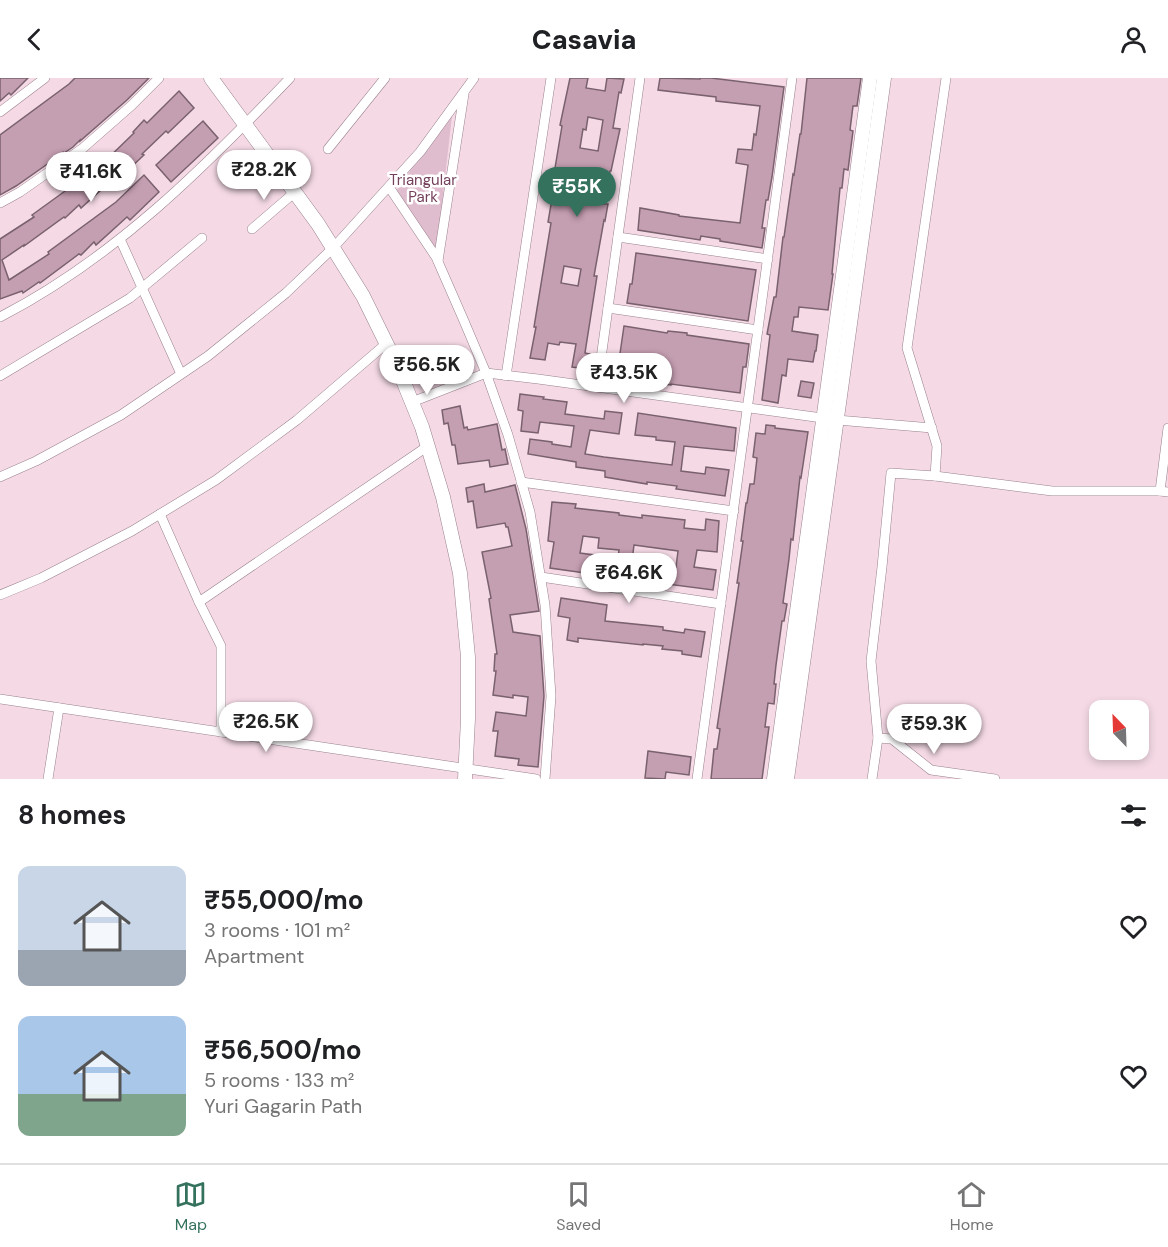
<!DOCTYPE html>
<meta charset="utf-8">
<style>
body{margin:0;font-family:"DM Sans",sans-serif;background:#f6f6f6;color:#202124;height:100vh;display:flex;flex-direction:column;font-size:22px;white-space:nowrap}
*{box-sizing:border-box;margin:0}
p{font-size:20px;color:#757577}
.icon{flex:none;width:33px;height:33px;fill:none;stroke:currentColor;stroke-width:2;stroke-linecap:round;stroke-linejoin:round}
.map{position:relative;height:701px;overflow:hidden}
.drawer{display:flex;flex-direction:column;background:#fff;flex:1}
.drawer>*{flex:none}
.needle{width:39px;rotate:337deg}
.fabs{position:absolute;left:1089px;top:622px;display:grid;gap:12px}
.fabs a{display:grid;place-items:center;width:60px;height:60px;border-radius:12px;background:#fff;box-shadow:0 3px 9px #0003;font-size:30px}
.price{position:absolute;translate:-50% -51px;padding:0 14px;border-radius:21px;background:#fff;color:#222;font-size:20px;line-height:39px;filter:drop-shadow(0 2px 3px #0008)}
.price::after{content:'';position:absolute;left:50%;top:36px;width:18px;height:14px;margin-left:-9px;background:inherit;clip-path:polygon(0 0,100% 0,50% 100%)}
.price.selected{background:#35725e;color:#fff}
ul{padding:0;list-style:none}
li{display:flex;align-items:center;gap:18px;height:150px;padding:0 18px}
li span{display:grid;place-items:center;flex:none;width:168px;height:120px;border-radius:12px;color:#555}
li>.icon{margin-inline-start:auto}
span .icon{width:72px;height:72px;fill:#fffc;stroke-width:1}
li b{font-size:26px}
h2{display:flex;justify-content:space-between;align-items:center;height:72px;padding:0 18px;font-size:26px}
header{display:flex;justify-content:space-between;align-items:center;height:78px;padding:0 18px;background:#fff;font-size:27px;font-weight:800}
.tab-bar{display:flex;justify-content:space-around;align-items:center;height:84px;border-top:2px solid #e0e0e0;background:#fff;font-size:16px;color:#757577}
.tab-bar a{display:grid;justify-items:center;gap:3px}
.tab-bar .selected{color:#35725e}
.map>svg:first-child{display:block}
.green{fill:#dfbdce}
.building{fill:#c49eb1;stroke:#79616d;stroke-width:1.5;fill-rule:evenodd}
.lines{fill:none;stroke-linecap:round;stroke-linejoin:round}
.street-casing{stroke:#99818d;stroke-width:10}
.secondary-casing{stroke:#99818d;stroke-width:15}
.street{stroke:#fff;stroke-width:9}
.secondary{stroke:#fff;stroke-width:14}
.labels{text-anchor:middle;stroke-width:5;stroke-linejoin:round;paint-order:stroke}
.park-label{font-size:15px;fill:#74405c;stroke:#fff}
</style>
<header><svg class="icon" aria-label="back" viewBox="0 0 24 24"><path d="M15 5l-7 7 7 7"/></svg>Casavia<svg class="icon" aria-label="person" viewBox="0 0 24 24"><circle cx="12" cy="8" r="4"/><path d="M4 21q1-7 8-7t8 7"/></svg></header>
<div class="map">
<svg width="1168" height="701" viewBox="0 0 1168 701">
<rect width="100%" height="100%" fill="#f5dae6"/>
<polygon class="green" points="453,29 436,179 397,112"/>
<g class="building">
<polygon points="0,0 28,0 11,17 9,15 0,23"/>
<polygon points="75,0 149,0 127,22 80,63 80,62 73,69 64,75 63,74 56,80 16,108 0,117 0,57 69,6"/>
<path d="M 570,0 L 588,0 L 586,10 L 605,13 L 607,0 L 624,1 L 621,15 L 619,14 L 613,50 L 620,51 L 611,93 L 610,93 L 604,126 L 608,126 L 605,143 L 604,142 L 594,198 L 597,198 L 585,275 L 590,276 L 587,291 L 572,289 L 576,266 L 560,264 L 559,267 L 548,265 L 545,282 L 530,280 L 536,249 L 534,249 L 551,145 L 548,144 L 552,121 L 550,120 L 562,48 L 560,47 ZM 588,39 L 603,42 L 598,73 L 580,70 L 583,51 L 586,52 ZM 564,188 L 581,191 L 578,208 L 561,205 Z"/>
<polygon points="660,0 700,1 700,0 711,0 784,9 772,99 768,122 766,122 762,150 765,150 762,170 720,163 720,161 701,158 700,162 638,152 640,130 679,137 679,138 740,145 748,87 736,85 738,71 752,72 754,56 756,57 760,28 716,23 716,19 658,12"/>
<polygon points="807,0 861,0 857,28 853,28 850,52 853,53 848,92 844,91 842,110 840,110 832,196 833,196 828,232 799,229 798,239 794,239 792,253 818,257 816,273 815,273 813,284 788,281 786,298 782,297 778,325 762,322 770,257 767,256 774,219 776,219 783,159 784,159 793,96 794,97 800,56 801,56"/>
<polygon points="179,13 194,30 168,55 166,53 142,76 144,77 114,105 112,102 81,130 79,127 65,140 64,139 24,168 24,167 2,182 9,202 49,176 48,174 116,124 144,97 159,114 130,142 127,139 96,167 94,164 81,177 79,176 40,205 39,204 23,215 22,213 0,221 0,161 34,139 32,137 101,87 134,55 133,54 144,42 147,45"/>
<polygon points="203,43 218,60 171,104 156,87"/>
<polygon points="636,175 756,192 748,243 627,225 630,206 632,206"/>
<polygon points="624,248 667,255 668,253 687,255 687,257 749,266 746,289 743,289 740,315 671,306 671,307 653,305 653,301 617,296"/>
<polygon points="801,303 814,305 811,320 798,318"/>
<polygon points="520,316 544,319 543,321 567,324 565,336 604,341 605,333 622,335 619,356 590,352 585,376 604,379 672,387 675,364 656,362 656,359 635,357 638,335 736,350 734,373 684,368 681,393 705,396 706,389 729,392 725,418 676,411 677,408 647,404 647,406 605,399 605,393 576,389 576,384 528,376 530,361 552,364 552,366 571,369 574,348 540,344 538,355 521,353 523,333 518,332"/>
<polygon points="460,328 464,350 467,349 468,352 497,346 502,372 505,371 508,386 490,389 489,382 458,386 455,367 452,367 448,345 444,346 442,332"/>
<polygon points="766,347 775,348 775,350 808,354 801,400 800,399 793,462 791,461 789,481 783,525 787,526 784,543 782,543 776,587 774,606 776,606 774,626 768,625 765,649 769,649 762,701 711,701 714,671 717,671 720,651 717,650 739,505 737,505 743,463 741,463 746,425 747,425 750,406 754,406 757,380 753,379 756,355 765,356"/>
<polygon points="484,406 485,414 515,407 526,451 539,533 510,537 513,554 540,558 544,618 538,689 518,687 519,681 495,678 498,653 493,653 496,634 526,638 528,619 513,617 513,620 493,617 496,593 494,593 495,576 497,576 489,521 491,520 482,474 512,468 508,449 506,449 505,445 477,450 473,423 468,424 466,410"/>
<path d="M 552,424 L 576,426 L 575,430 L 619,435 L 619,437 L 642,440 L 642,437 L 685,442 L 684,450 L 703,452 L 705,452 L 706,441 L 719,443 L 717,474 L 697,472 L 694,489 L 716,492 L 713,512 L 652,504 L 652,506 L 615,503 L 619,472 L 598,470 L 599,460 L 583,458 L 580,475 L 602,478 L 599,497 L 550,490 L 554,464 L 548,463 ZM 634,467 L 678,473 L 676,489 L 635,484 L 635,483 L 632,483 Z"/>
<polygon points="561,520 607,527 605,543 663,549 663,552 684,555 685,551 705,554 701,579 682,576 682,573 662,571 663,568 643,566 643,567 578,560 578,564 567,562 570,540 558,538"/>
<polygon points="648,673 691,679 689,697 666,694 665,701 645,700"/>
</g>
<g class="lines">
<g class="street-casing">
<g id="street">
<polyline points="0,34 45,0"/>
<polyline points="328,71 385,0"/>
<polyline points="389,109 436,179 464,243 486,295 508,357 530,434 545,527 551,618 545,701"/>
<polyline points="0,125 20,114 83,70 132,27 159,0"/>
<polyline points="252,151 295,114"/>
<polyline points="618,159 768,181"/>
<polyline points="120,161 181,296"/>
<polyline points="438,183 464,16"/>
<polyline points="608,230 758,252"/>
<path d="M 0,239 C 113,181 203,91 290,0"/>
<polyline points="0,298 130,220 202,160"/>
<polyline points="506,298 551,0"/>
<polyline points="597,309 640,0"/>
<polyline points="412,324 486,295 538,301 837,342 932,350"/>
<polyline points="935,398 937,368 907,270 946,0"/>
<polyline points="0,399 36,383 121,337 208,278 286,215 333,170 420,74 474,0"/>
<polyline points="521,404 734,433"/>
<polyline points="1160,413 1168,350"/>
<polyline points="160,436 199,524 221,568 221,654"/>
<polyline points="541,499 721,526"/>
<polyline points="0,517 41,500 132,453 216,402 297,342 387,265"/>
<polyline points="199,524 428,368"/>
<polyline points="0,621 536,701"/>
<polyline points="878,660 892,661 931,692 995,701"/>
<polyline points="48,701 59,630"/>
<polyline points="697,701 792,0"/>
<polyline points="872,701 878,660 871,583 882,489 891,395 935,398 1052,413 1160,413 1168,414"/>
</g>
</g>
<g class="secondary-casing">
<g id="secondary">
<polyline points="211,0 318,146 363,218 395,283 422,349 443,419 460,495 468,579 468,641 465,701"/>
<polyline points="774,701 870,0"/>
<polyline points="787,701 884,0"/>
</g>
</g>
<use href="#street" class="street"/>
<use href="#secondary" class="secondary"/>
</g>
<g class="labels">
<g class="park-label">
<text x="423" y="107">Triangular<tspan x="423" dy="17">Park</tspan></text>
</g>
</g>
</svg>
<div class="fabs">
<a><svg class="needle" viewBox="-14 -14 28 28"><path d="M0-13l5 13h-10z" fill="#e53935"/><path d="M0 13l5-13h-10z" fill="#757577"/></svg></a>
</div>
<b class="price" style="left:264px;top:123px">₹28.2K</b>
<b class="price" style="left:91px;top:125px">₹41.6K</b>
<b class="price selected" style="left:577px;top:140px">₹55K</b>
<b class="price" style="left:427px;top:318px">₹56.5K</b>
<b class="price" style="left:624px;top:326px">₹43.5K</b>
<b class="price" style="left:629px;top:526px">₹64.6K</b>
<b class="price" style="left:266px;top:675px">₹26.5K</b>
<b class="price" style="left:934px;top:677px">₹59.3K</b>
</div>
<section class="drawer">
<h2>8 homes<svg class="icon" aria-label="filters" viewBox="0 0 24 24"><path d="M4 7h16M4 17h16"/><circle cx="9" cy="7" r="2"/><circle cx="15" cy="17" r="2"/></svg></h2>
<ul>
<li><span style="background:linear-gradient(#c9d6e8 70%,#9aa5b1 0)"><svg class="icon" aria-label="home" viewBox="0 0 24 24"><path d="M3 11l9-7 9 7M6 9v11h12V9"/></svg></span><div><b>₹55,000/mo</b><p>3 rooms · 101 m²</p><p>Apartment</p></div><svg class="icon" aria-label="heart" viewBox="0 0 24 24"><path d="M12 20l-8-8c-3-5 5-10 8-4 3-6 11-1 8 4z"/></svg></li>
<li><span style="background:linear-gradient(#a9c7e8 65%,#7fa58c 0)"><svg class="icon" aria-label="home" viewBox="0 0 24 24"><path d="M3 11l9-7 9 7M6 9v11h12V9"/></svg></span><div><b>₹56,500/mo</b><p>5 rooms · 133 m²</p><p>Yuri Gagarin Path</p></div><svg class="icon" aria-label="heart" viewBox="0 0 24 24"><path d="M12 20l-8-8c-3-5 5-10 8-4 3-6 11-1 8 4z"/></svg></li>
</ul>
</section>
<nav class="tab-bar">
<a class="selected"><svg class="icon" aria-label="map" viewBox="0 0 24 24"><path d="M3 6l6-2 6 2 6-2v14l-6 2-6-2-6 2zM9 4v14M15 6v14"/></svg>Map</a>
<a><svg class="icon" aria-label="saved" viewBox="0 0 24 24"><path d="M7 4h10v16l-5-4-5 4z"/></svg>Saved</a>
<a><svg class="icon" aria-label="home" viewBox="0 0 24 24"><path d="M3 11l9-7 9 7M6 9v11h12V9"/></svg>Home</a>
</nav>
